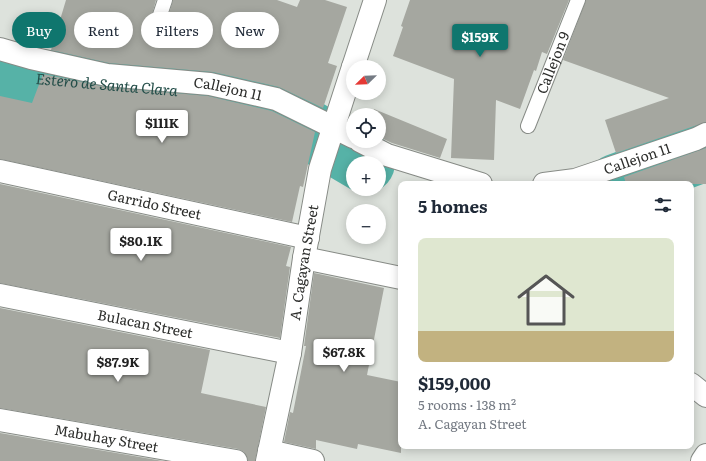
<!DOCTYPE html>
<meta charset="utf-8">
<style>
body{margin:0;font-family:Literata,serif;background:#f6f6f7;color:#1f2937;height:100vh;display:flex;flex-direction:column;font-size:15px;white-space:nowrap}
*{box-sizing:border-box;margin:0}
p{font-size:13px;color:#747a83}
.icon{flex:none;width:22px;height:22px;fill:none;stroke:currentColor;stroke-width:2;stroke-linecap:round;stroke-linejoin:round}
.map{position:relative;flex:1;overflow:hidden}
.side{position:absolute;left:398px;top:181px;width:296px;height:268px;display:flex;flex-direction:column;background:#fff;border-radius:8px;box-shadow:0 2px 10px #0003}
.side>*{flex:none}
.banner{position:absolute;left:12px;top:12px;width:326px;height:36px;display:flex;gap:8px}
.needle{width:26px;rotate:247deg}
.controls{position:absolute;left:346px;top:60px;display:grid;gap:8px}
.controls a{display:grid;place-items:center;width:40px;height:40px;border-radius:50%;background:#fff;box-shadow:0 2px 10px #0003;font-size:20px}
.price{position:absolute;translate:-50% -34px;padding:0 9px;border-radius:4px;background:#fff;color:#222;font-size:13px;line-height:26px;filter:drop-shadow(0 1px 2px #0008)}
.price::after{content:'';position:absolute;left:50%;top:24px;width:12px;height:9px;margin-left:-6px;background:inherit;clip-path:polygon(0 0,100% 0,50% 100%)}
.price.selected{background:#0f766e;color:#fff}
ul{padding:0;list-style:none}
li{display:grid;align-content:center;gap:8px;height:212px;padding:0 20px}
li span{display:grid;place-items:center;height:124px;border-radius:8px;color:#555}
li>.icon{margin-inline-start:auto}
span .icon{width:72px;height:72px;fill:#fffc;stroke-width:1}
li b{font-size:17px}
h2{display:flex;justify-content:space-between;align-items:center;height:48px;padding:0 20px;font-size:17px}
.chip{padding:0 14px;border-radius:18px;background:#fff;box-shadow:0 2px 10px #0003;font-size:14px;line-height:36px}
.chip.selected{background:#0f766e;color:#fff}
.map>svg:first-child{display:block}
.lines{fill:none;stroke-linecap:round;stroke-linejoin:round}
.river{stroke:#56b2a7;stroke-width:60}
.building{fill:#a5a7a0}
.lane-casing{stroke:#878b86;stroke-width:16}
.street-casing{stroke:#878b86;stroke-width:24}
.secondary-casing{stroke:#878b86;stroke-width:24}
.lane{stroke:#fff;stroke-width:14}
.street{stroke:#fff;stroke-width:22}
.secondary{stroke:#fff;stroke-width:22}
.labels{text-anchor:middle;stroke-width:3;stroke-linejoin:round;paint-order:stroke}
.street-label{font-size:14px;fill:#2d2e2c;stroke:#dde2dc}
.water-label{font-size:15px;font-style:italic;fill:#244e49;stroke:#dde2dc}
</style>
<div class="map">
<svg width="706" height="461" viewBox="0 0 706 461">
<rect width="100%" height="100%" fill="#dde2dc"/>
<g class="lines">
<g class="river">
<path id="s1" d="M 0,76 L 221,95 L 285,116 L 365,163"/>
<polyline points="616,184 706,151"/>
</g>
</g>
<g class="building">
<polygon points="66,0 156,0 150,22 152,27 159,29 166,24 173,0 277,0 297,7 300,0 325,0 347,7 328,63 337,66 323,108 279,87 213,72 109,63 51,50"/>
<polygon points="410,0 569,0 547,54 542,52 536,71 534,70 520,109 496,100 494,160 451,158 454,79 393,56 403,27 401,26"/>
<polygon points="586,0 706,0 706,122 616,153 605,120 669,98 563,60"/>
<polygon points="43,74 106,87 208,96 272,111 315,132 303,187 300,186 292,222 0,159 0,96 32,103"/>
<polygon points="374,109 447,139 440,158 392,143 379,137 379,115 371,115"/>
<polygon points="706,148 706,184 626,184 624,177"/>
<polygon points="0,184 291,247 286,266 290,267 280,338 0,283"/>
<polygon points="314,273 384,288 367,375 401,382 401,453 358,444 357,449 316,440 316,449 284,442 290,412 293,413 306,346 304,346"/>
<polygon points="0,308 210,350 201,393 266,407 255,461 248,461 244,452 238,449 0,408"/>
<polygon points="0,433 163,461 0,461"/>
</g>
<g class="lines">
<g class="lane-casing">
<g id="lane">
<polyline points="158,21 165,0"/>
<path id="s2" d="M 528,126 L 578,0"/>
</g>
</g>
<g class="street-casing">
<g id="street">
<path id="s3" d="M 0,49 L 31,58 L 107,75 L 210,84 L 276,99 L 353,137"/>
<polyline points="353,67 375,0"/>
<polyline points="360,141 387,155 481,184"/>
<path id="s4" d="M 0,171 L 308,238"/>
<path id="s5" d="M 544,184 L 575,180 L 696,139 L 706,134"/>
<polyline points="304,258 401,278"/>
<path id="s6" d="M 0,295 L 290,353"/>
<polyline points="691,384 706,396"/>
<path id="s7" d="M 0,420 L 236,461"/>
<polyline points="269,451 313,461"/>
<path id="s8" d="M 267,461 L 290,353 L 304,258 L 320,169 L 353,67"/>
</g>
</g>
<g class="secondary-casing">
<polyline id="secondary" points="702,461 706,455"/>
</g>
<use href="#lane" class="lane"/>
<use href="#street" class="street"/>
<use href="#secondary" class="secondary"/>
</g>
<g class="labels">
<g class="street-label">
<text dy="5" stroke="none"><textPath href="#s2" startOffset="68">Callejon 9</textPath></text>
<text dy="5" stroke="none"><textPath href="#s3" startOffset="232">Callejon 11</textPath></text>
<text dy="5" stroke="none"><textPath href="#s5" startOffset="97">Callejon 11</textPath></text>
<text dy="5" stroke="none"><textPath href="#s4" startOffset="158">Garrido Street</textPath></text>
<text dy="5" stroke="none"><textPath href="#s8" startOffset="202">A. Cagayan Street</textPath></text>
<text dy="5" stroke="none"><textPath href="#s6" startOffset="148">Bulacan Street</textPath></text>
<text dy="5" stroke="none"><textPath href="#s7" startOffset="108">Mabuhay Street</textPath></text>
</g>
<g class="water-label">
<text dy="5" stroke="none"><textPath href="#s1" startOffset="107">Estero de Santa Clara</textPath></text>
</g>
</g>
</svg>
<div class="controls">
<a><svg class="needle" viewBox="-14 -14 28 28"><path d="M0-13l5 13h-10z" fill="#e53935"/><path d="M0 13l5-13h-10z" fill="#747a83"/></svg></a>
<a><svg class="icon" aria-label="locate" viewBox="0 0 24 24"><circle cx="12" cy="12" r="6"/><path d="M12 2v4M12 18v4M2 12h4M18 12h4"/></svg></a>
<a>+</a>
<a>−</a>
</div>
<b class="price selected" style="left:480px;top:58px">$159K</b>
<b class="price" style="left:162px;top:144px">$111K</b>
<b class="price" style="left:141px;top:262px">$80.1K</b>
<b class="price" style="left:344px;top:373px">$67.8K</b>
<b class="price" style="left:118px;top:383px">$87.9K</b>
<div class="banner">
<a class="chip selected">Buy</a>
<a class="chip">Rent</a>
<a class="chip">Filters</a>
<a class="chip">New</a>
</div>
<section class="side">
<h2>5 homes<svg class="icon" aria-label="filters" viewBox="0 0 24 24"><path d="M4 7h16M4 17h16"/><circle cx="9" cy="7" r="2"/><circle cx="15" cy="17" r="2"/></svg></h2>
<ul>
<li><span style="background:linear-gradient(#dfe7d0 75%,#c2b280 0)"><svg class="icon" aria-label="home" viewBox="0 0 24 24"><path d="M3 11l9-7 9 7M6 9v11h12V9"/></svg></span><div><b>$159,000</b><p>5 rooms · 138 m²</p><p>A. Cagayan Street</p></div></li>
</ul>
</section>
</div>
